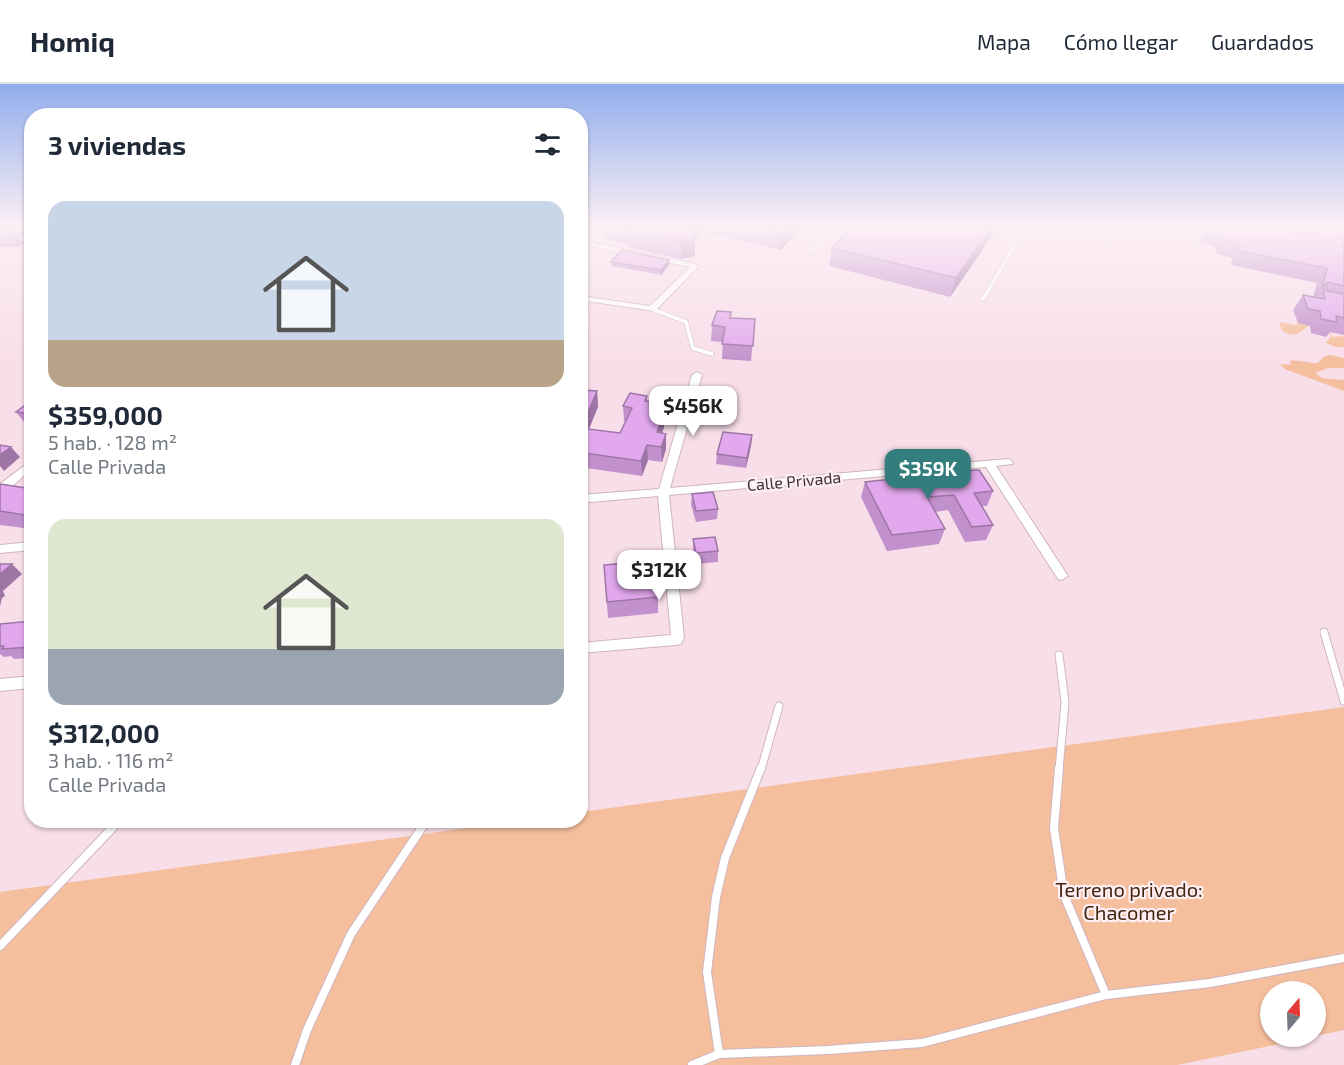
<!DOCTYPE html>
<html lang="es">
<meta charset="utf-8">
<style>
body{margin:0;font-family:"Exo 2",sans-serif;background:#f2f2f3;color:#1f2937;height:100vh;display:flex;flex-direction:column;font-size:22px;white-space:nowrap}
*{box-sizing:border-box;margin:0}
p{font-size:20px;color:#747a83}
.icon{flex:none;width:33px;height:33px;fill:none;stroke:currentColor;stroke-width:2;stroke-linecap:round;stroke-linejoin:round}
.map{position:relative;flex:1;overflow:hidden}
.sheet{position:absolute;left:24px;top:24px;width:564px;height:720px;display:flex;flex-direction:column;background:#fff;border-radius:24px;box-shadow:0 2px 4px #0004}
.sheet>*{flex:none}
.needle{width:39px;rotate:19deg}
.buttons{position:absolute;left:1260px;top:897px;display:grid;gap:12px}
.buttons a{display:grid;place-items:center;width:66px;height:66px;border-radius:50%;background:#fff;box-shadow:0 2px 4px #0004;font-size:30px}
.price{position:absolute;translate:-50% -51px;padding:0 14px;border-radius:12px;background:#fff;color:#222;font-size:20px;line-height:39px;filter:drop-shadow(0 2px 3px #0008)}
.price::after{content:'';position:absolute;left:50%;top:36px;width:18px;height:14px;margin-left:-9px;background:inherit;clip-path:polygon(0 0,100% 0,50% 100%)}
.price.current{background:#347d7f;color:#fff}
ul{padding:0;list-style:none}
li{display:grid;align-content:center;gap:12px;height:318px;padding:0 24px}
li span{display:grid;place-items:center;height:186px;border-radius:18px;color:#555}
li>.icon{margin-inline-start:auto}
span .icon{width:108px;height:108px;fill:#fffc;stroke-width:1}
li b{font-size:26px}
h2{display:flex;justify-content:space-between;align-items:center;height:72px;padding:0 24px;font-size:26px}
header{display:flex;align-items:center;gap:36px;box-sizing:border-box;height:84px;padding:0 30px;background:#fff;border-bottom:2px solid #e0e1e3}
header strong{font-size:28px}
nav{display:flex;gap:33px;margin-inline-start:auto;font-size:21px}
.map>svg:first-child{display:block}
.green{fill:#f5be9c}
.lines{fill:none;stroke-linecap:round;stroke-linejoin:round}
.service-far2-casing{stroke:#ceb5bf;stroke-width:5}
.service-far1-casing{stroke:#ceb5bf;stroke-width:9}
.service-casing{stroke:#ceb5bf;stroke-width:10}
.minor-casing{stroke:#ceb5bf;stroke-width:2}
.service-far2{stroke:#fff;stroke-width:4}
.service-far1{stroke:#fff;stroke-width:7}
.service{stroke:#fff;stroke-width:8}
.minor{fill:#fff;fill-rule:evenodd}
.wall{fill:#c290cc}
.shaded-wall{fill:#9e76a6}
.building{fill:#e2a8ed;stroke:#9e76a6;stroke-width:1.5}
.labels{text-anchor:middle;stroke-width:4.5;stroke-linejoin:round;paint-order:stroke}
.street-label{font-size:16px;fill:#3c3237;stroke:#feeff5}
.near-park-label{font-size:20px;fill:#442510;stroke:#feeff5}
</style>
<header>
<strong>Homiq</strong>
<nav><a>Mapa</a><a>Cómo llegar</a><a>Guardados</a></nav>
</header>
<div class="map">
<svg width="1344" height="981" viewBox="0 0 1344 981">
<rect width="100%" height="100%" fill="#f8dee9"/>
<g class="green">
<path d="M 1314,237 L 1324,240 L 1333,253 L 1344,252 L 1344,263 L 1335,263 L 1326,259 L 1331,252 L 1322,242 L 1310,240 C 1300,249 1296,255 1282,247 L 1279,238 L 1295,241 L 1299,238 Z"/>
<path d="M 1330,271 L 1344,274 L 1344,284 L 1328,284 L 1315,289 L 1322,294 L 1344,296 L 1344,307 L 1285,285 L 1280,280 L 1291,281 L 1290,277 C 1298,275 1308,280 1318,279 L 1323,273 Z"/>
<polygon points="1344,623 1344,946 1316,952 1316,908 1270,908 1270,952 1314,953 1177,981 0,981 0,808 520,737 580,736 581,728"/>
</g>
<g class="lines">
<g class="service-far2-casing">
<g id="service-far2">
<polyline points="1004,142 1056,153"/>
<polyline points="1196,157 1199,142"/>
<polyline points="813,166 836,142"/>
<polyline points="983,215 1024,146"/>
<polyline points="652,225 686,238 693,264 712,270"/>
</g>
</g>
<g class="service-far1-casing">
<g id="service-far1">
<polyline points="1324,548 1344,617"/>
<polyline points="1059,571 1065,618 1059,686"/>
<polyline points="761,686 779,622"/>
</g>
</g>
<g class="service-casing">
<g id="service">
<polyline points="1059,684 1054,744 1064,811 1106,911"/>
<polyline points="0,862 120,736"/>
<polyline points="719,970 707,888 716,813 725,774 761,684"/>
<polyline points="295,981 307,946 351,850 427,736"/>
<polyline points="692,981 719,970 828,966 922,959 1106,911 1210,899 1344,874"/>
</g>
</g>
<g class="minor-casing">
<g id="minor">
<polygon points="1040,142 1054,142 1114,156 1110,158"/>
<polygon points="1274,142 1289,142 1344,153 1344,157"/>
<polygon points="0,150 32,154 32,158 0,154"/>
<polygon points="580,156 695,180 699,182 655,227 580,216 580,212 650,222 690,183 580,160"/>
<polygon points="697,288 702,291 670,404 1008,375 1013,378 1012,380 996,382 1068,492 1062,496 1058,495 986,383 669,411 684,553 681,560 676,561 580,569 580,559 671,551 658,412 580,419 580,411 659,405 692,291"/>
<polygon points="32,376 32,385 4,409 0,410 0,400"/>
<polygon points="32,458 32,466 0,469 0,461"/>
<polygon points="32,592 32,604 0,607 0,595"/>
</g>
</g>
<use href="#service-far2" class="service-far2"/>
<use href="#service-far1" class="service-far1"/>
<use href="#service" class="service"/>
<use href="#minor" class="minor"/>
</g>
<g class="wall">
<polygon points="0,142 32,142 32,153 19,151 24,159 17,163 0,163"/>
<polygon points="602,142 805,142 780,166 702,148 695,155 695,172 681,175 629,164 629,161 604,155 603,142"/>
<polygon points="854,142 999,142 950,213 829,182 832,164"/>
<polygon points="1205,142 1265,142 1305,150 1311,142 1344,142 1344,251 1330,248 1326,253 1311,249 1310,242 1298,239 1293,226 1303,211 1313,213 1317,199 1231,181 1232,174 1216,170 1215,163 1199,159"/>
<polygon points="669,176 669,181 661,191 612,182 611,178"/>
<polygon points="731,234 755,235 751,277 722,275 723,258 711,257 712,241"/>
<polygon points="580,306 597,307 598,323 589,345 620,349 626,337 624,337 623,322 647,312 647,317 660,328 664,329 664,343 662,349 666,365 662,378 648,376 642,392 586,384 580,395"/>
<polygon points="32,316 32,339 24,338 16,328"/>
<polygon points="752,351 751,362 746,384 716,380 717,370"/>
<polygon points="940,388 993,407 987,422 982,422 993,441 986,456 965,458 948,426 935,428 945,445 939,460 887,467 861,413 865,398 940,390"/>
<polygon points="0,400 32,405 32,445 0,441"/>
<polygon points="692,410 718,425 717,435 696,438 691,421"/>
<polygon points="693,455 718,467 718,478 695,480 693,466"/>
<polygon points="604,481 658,513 658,529 608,534"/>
<polygon points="32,537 32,574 14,575 11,572 4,573 0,570 0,540"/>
</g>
<g class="shaded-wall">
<polygon points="27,142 32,142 32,150"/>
<polygon points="691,142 702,142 702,148 695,155 695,172 681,175 681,157 687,145"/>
<polygon points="789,142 805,142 780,166 782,149"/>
<polygon points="992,142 999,142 950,213 956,194"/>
<polygon points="16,148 24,159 17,163 10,151"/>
<polygon points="669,176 669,181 661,191 661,186"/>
<polygon points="597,307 598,323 585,354 584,338"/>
<polygon points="660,319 660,333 656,327"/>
<polygon points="664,329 664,343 657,363 657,348"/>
<polygon points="666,350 666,365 662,378 661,363"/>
<polygon points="752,351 751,362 746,384 747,374"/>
<polygon points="647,361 648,376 642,392 641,377"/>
<polygon points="11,363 20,373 4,387 0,382 0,371"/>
<polygon points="584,369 586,384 580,395 580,377"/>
<polygon points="32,424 32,438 25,431"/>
<polygon points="12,480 22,490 3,507 5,512 2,514 0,522 0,490"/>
</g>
<g class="building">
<polygon points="624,142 691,142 687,145 695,154 681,157 628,146 631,144"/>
<polygon points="755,142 789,142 782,149"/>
<polygon points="854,142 992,142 956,194 832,164"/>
<polygon points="1207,142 1265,142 1312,152 1313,142 1344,142 1344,202 1327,198 1325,201 1327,207 1344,210 1344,234 1336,232 1337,238 1321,235 1320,227 1308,225 1303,211 1325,215 1323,200 1327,184 1239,167 1240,160 1224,156 1223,149 1207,146"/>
<polygon points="0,146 16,148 10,151 0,151"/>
<polygon points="622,166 669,176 661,186 611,178"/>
<polygon points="717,227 731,228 730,234 755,235 753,262 722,260 725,243 712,241"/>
<polygon points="580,306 597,307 584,338 580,337"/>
<polygon points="630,309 647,312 645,317 660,319 656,327 664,329 657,348 666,350 661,363 647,361 641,377 584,369 580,377 580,344 620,349 632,324 623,322"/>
<polygon points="32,316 32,330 16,328"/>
<polygon points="723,348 752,351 747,374 717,370"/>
<polygon points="0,361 11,363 0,371"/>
<polygon points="979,386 993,407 974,409 993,441 972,443 954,411 927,413 945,445 892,451 865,398 942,390 940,388"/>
<polygon points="0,400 32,405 32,424 25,431 0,427"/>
<polygon points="713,408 718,425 696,427 692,410"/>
<polygon points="715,453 718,467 696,469 693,455"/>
<polygon points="652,477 658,513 607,518 604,481"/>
<polygon points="0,480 12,480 0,490"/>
<polygon points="32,537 32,563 2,565 4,562 0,562 0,540"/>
</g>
<linearGradient id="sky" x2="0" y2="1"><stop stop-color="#91adec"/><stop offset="0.51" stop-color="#fcf0f5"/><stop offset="1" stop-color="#fcf0f5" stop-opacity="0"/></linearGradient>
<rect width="1344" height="280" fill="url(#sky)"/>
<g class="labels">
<g class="street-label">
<text transform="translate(794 397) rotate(-5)" y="6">Calle Privada</text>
</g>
<g class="near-park-label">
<text x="1129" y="813">Terreno privado:<tspan x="1129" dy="23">Chacomer</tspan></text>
</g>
</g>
</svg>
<div class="buttons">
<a><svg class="needle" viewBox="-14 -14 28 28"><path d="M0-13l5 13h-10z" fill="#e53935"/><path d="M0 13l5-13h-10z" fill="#747a83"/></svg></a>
</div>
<b class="price" style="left:693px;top:353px">$456K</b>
<b class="price current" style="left:928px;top:416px">$359K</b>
<b class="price" style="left:659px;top:517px">$312K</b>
<section class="sheet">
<h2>3 viviendas<svg class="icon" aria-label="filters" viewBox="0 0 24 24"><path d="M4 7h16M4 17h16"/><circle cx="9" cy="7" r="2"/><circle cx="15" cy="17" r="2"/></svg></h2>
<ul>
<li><span style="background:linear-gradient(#c9d6e8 75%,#b9a48a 0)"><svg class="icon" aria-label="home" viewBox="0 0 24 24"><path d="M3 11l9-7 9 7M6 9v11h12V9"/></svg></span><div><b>$359,000</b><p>5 hab. · 128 m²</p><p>Calle Privada</p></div></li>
<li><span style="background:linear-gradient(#dfe7d0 70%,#9aa5b1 0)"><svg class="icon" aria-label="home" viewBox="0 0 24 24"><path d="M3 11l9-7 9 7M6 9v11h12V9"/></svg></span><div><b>$312,000</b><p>3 hab. · 116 m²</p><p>Calle Privada</p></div></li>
</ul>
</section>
</div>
